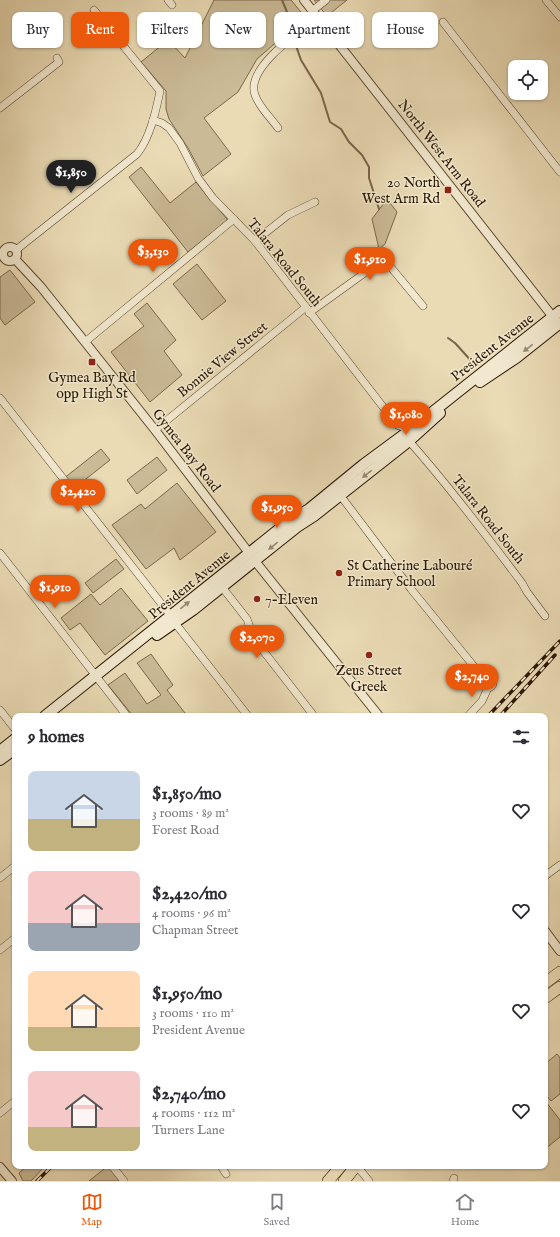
<!DOCTYPE html>
<meta charset="utf-8">
<style>
body{margin:0;font-family:"IM FELL English",serif;background:#f2f2f3;color:#2b2b33;height:100vh;display:flex;flex-direction:column;font-size:15px;white-space:nowrap}
*{box-sizing:border-box;margin:0}
p{font-size:13px;color:#7c7c81}
.icon{flex:none;width:22px;height:22px;fill:none;stroke:currentColor;stroke-width:2;stroke-linecap:round;stroke-linejoin:round}
.map{position:relative;flex:1;overflow:hidden}
.side{position:absolute;left:12px;top:713px;width:536px;height:456px;display:flex;flex-direction:column;background:#fff;border-radius:8px;box-shadow:0 1px 3px #0004}
.side>*{flex:none}
.top-card{position:absolute;left:12px;top:12px;width:536px;height:36px;display:flex;gap:8px}
.buttons{position:absolute;left:508px;top:60px;display:grid;gap:8px}
.buttons a{display:grid;place-items:center;width:40px;height:40px;border-radius:8px;background:#fff;box-shadow:0 1px 3px #0004;font-size:20px}
.price{position:absolute;translate:-50% -34px;padding:0 9px;border-radius:14px;background:#ea580c;color:#fff;font-size:13px;line-height:26px;filter:drop-shadow(0 1px 2px #0008)}
.price::after{content:'';position:absolute;left:50%;top:24px;width:12px;height:9px;margin-left:-6px;background:inherit;clip-path:polygon(0 0,100% 0,50% 100%)}
.price.selected{background:#222;color:#fff}
ul{padding:0;list-style:none}
li{display:flex;align-items:center;gap:12px;height:100px;padding:0 16px}
li span{display:grid;place-items:center;flex:none;width:112px;height:80px;border-radius:8px;color:#555}
li>.icon{margin-inline-start:auto}
span .icon{width:48px;height:48px;fill:#fffc;stroke-width:1}
li b{font-size:17px}
h2{display:flex;justify-content:space-between;align-items:center;height:48px;padding:0 16px;font-size:17px}
.chip{padding:0 14px;border-radius:8px;background:#fff;box-shadow:0 1px 3px #0004;font-size:14px;line-height:36px}
.chip.selected{background:#ea580c;color:#fff}
.menu{display:flex;justify-content:space-around;align-items:center;height:56px;border-top:1px solid #e1e1e2;background:#fff;font-size:11px;color:#7c7c81}
.menu a{display:grid;justify-items:center;gap:2px}
.menu .selected{color:#ea580c}
.map>svg:first-child{display:block}
.green{fill:#caba96;stroke:#7a684c}
.lines{fill:none;stroke-linecap:round;stroke-linejoin:round}
.stream{stroke:#776448;stroke-width:2}
.minor-casing{stroke:#5b472e;stroke-width:8}
.tertiary-casing{stroke:#5b472e;stroke-width:10}
.secondary-casing{stroke:#2b1601;stroke-width:12}
.primary-casing{stroke:#2b1601;stroke-width:12}
.minor{stroke:#f1e8cf;stroke-width:7}
.tertiary{stroke:#f1e8cf;stroke-width:8}
.secondary{stroke:#f1e8cf;stroke-width:10}
.primary{stroke:#eadbb5;stroke-width:11}
.rail-casing{stroke:#2b1601;stroke-width:3.5}
.rail{stroke:#f1e8cf;stroke-width:2;stroke-dasharray:6;stroke-linecap:butt}
.oneway{fill:#988a72}
.poi-dot{fill:#8f2418;stroke:#f1e8cf;stroke-width:1.5}
.labels{text-anchor:middle;stroke-width:3;stroke-linejoin:round;paint-order:stroke}
.street-label{font-size:14px;fill:#2b1601;stroke:#f1e8cf}
.poi-label{font-size:14px;fill:#2b1601;stroke:#f1e8cf}
</style>
<div class="map">
<svg width="560" height="1181" viewBox="0 0 560 1181">
<rect width="100%" height="100%" fill="#eadbb5"/>
<filter id="stains"><feTurbulence type="fractalNoise" baseFrequency=".005" numOctaves="4"/><feColorMatrix values="0 0 0 0 .2 0 0 0 0 .09 0 0 0 0 .02 0 0 0 .5 -.17"/></filter>
<radialGradient id="worn" r=".72"><stop offset=".6" stop-color="#630" stop-opacity="0"/><stop offset="1" stop-color="#630" stop-opacity=".3"/></radialGradient>
<g class="green">
<polygon points="214,0 291,0 305,17 257,59 238,92 204,118 231,154 203,176 188,148 169,119 166,109 166,91 141,62 168,40 185,58"/>
<polygon points="314,0 347,0 327,16"/>
<polygon points="141,167 170,203 196,182 227,219 226,222 188,252 129,177"/>
<polygon points="387,199 397,212 385,244 379,249 372,219"/>
<polygon points="197,264 226,301 202,320 173,284"/>
<polygon points="10,270 35,302 5,325 0,318 0,277"/>
<polygon points="147,303 176,340 164,351 182,375 150,402 111,352 144,326 134,314"/>
<polygon points="101,449 110,460 72,490 63,479"/>
<polygon points="157,457 167,470 137,494 127,480"/>
<polygon points="177,483 216,532 180,560 174,548 146,569 112,525 141,504 145,509"/>
<polygon points="116,559 124,569 93,593 85,583"/>
<polygon points="121,588 148,621 105,655 80,623 70,630 61,618 91,594 100,605"/>
<polygon points="151,654 173,685 167,690 185,713 181,716 133,716 108,685 125,673 147,704 161,695 137,663"/>
<polygon points="557,1054 560,1058 560,1094 551,1101 545,1094 545,1064"/>
<polygon points="545,1102 546,1102 560,1120 560,1137 545,1149"/>
<polygon points="27,1166 45,1166 31,1181 23,1181 19,1173"/>
<polygon points="102,1166 109,1166 121,1181 89,1181 104,1169"/>
</g>
<g class="lines">
<g class="stream">
<polyline points="282,0 287,12 292,30"/>
<polyline points="295,43 301,60 321,93 330,122 341,129 349,142 362,155 369,167 369,178 379,209"/>
<polyline points="448,338 455,343 474,364"/>
</g>
<g class="minor-casing">
<g id="minor">
<polyline points="168,0 172,5"/>
<polyline points="546,0 560,17"/>
<polyline points="312,11 326,0"/>
<polyline points="443,22 560,172"/>
<polyline points="0,108 59,62 57,58"/>
<polyline points="153,120 162,123 169,128 180,143 198,178 213,198 255,241 397,425 410,430"/>
<path d="M 278,128 C 271,118 259,107 255,95 C 245,68 299,32 318,18"/>
<polyline points="255,241 288,215 315,202"/>
<path d="M 16,250 L 137,154 C 150,138 156,111 160,91 L 94,10"/>
<polyline points="309,313 384,259 423,306"/>
<polyline points="85,342 234,219"/>
<polyline points="0,398 171,616"/>
<polyline points="155,430 306,307"/>
<path d="M 409,441 C 449,486 486,535 522,583 L 527,592 L 545,616"/>
<polyline points="340,495 411,589 485,680"/>
<polyline points="0,553 96,676"/>
<polyline points="222,587 247,619 254,639 314,716"/>
<polyline points="175,623 248,716"/>
<circle cx="488" cy="683" r="5"/>
<polyline points="99,680 127,716"/>
<polyline points="0,710 15,729"/>
<polyline points="468,716 482,701 488,688"/>
<polyline points="545,876 560,865"/>
<polyline points="0,878 15,866"/>
<polyline points="0,950 15,938"/>
<polyline points="0,1113 15,1101"/>
<polyline points="112,1166 124,1181"/>
<polyline points="221,1166 226,1174"/>
<polyline points="357,1166 369,1181"/>
<polyline points="453,1181 454,1178"/>
</g>
</g>
<g class="tertiary-casing">
<g id="tertiary">
<polyline points="304,0 553,317"/>
<circle cx="10" cy="254" r="7"/>
<polyline points="15,259 41,287 85,342 155,430 249,553"/>
<polyline points="255,561 379,716"/>
<polyline points="545,931 560,951"/>
<polyline points="0,1167 12,1181"/>
</g>
</g>
<g class="secondary-casing">
<g id="secondary">
<polyline points="480,382 516,358 560,323"/>
<polyline points="157,635 193,610 297,527 314,516 409,441 440,413"/>
<polyline points="45,716 288,522 309,509 364,464 410,430 560,311"/>
<polyline points="0,751 15,739"/>
<polyline points="0,760 15,749"/>
</g>
</g>
<g class="primary-casing">
<g id="primary">
<polyline points="545,983 560,972"/>
<polyline points="545,998 560,987"/>
<polyline points="328,1181 341,1166"/>
<polyline points="344,1181 356,1166"/>
</g>
</g>
<use href="#minor" class="minor"/>
<use href="#tertiary" class="tertiary"/>
<use href="#secondary" class="secondary"/>
<use href="#primary" class="primary"/>
<g class="rail-casing">
<g id="rail">
<polyline points="488,716 560,641"/>
<polyline points="500,716 555,655"/>
<polyline points="37,1181 52,1166"/>
</g>
</g>
<use href="#rail" class="rail"/>
</g>
<defs><path id="oneway-solid" d="M-6-.8H1V-3.2L6.5 0L1 3.2V.8H-6Z"/></defs>
<g class="oneway">
<use href="#oneway-solid" transform="translate(528 348) rotate(142)"/>
<use href="#oneway-solid" transform="translate(367 474) rotate(142)"/>
<use href="#oneway-solid" transform="translate(273 546) rotate(141)"/>
<use href="#oneway-solid" transform="translate(185 605) rotate(-39)"/>
</g>
<g class="poi-dot">
<rect x="444" y="186" width="8" height="8" rx="2"/>
<rect x="88" y="358" width="8" height="8" rx="2"/>
<circle cx="339" cy="573" r="4"/>
<circle cx="257" cy="599" r="4"/>
<circle cx="369" cy="655" r="4"/>
</g>
<g class="labels">
<g class="street-label">
<text transform="translate(442 153) rotate(52)" y="5">North West Arm Road</text>
<text transform="translate(285 262) rotate(51)" y="5">Talara Road South</text>
<text transform="translate(492 347) rotate(-38)" y="5">President Avenue</text>
<text transform="translate(222 359) rotate(-39)" y="5">Bonnie View Street</text>
<text transform="translate(187 450) rotate(52)" y="5">Gymea Bay Road</text>
<text transform="translate(489 519) rotate(52)" y="5">Talara Road South</text>
<text transform="translate(189 584) rotate(-39)" y="5">President Avenue</text>
</g>
<g class="poi-label">
<text x="440" y="187" text-anchor="end">20 North<tspan x="440" dy="16">West Arm Rd</tspan></text>
<text x="92" y="382">Gymea Bay Rd<tspan x="92" dy="16">opp High St</tspan></text>
<text x="347" y="570" text-anchor="start">St Catherine Labouré<tspan x="347" dy="16">Primary School</tspan></text>
<text x="265" y="604" text-anchor="start">7-Eleven</text>
<text x="369" y="675">Zeus Street<tspan x="369" dy="16">Greek</tspan></text>
</g>
</g>
<rect width="100%" height="100%" filter="url(#stains)"/>
<rect width="100%" height="100%" fill="url(#worn)"/>
</svg>
<div class="buttons">
<a><svg class="icon" aria-label="locate" viewBox="0 0 24 24"><circle cx="12" cy="12" r="6"/><path d="M12 2v4M12 18v4M2 12h4M18 12h4"/></svg></a>
</div>
<b class="price selected" style="left:71px;top:194px">$1,850</b>
<b class="price" style="left:153px;top:273px">$3,130</b>
<b class="price" style="left:370px;top:281px">$1,910</b>
<b class="price" style="left:406px;top:436px">$1,080</b>
<b class="price" style="left:78px;top:513px">$2,420</b>
<b class="price" style="left:277px;top:529px">$1,950</b>
<b class="price" style="left:55px;top:609px">$1,910</b>
<b class="price" style="left:257px;top:659px">$2,070</b>
<b class="price" style="left:472px;top:698px">$2,740</b>
<div class="top-card">
<a class="chip">Buy</a>
<a class="chip selected">Rent</a>
<a class="chip">Filters</a>
<a class="chip">New</a>
<a class="chip">Apartment</a>
<a class="chip">House</a>
</div>
<section class="side">
<h2>9 homes<svg class="icon" aria-label="filters" viewBox="0 0 24 24"><path d="M4 7h16M4 17h16"/><circle cx="9" cy="7" r="2"/><circle cx="15" cy="17" r="2"/></svg></h2>
<ul>
<li><span style="background:linear-gradient(#c9d6e8 60%,#c2b280 0)"><svg class="icon" aria-label="home" viewBox="0 0 24 24"><path d="M3 11l9-7 9 7M6 9v11h12V9"/></svg></span><div><b>$1,850/mo</b><p>3 rooms · 89 m²</p><p>Forest Road</p></div><svg class="icon" aria-label="heart" viewBox="0 0 24 24"><path d="M12 20l-8-8c-3-5 5-10 8-4 3-6 11-1 8 4z"/></svg></li>
<li><span style="background:linear-gradient(#f6c9c9 65%,#9aa5b1 0)"><svg class="icon" aria-label="home" viewBox="0 0 24 24"><path d="M3 11l9-7 9 7M6 9v11h12V9"/></svg></span><div><b>$2,420/mo</b><p>4 rooms · 96 m²</p><p>Chapman Street</p></div><svg class="icon" aria-label="heart" viewBox="0 0 24 24"><path d="M12 20l-8-8c-3-5 5-10 8-4 3-6 11-1 8 4z"/></svg></li>
<li><span style="background:linear-gradient(#ffd9b3 70%,#c2b280 0)"><svg class="icon" aria-label="home" viewBox="0 0 24 24"><path d="M3 11l9-7 9 7M6 9v11h12V9"/></svg></span><div><b>$1,950/mo</b><p>3 rooms · 110 m²</p><p>President Avenue</p></div><svg class="icon" aria-label="heart" viewBox="0 0 24 24"><path d="M12 20l-8-8c-3-5 5-10 8-4 3-6 11-1 8 4z"/></svg></li>
<li><span style="background:linear-gradient(#f6c9c9 70%,#c2b280 0)"><svg class="icon" aria-label="home" viewBox="0 0 24 24"><path d="M3 11l9-7 9 7M6 9v11h12V9"/></svg></span><div><b>$2,740/mo</b><p>4 rooms · 112 m²</p><p>Turners Lane</p></div><svg class="icon" aria-label="heart" viewBox="0 0 24 24"><path d="M12 20l-8-8c-3-5 5-10 8-4 3-6 11-1 8 4z"/></svg></li>
</ul>
</section>
</div>
<nav class="menu">
<a class="selected"><svg class="icon" aria-label="map" viewBox="0 0 24 24"><path d="M3 6l6-2 6 2 6-2v14l-6 2-6-2-6 2zM9 4v14M15 6v14"/></svg>Map</a>
<a><svg class="icon" aria-label="saved" viewBox="0 0 24 24"><path d="M7 4h10v16l-5-4-5 4z"/></svg>Saved</a>
<a><svg class="icon" aria-label="home" viewBox="0 0 24 24"><path d="M3 11l9-7 9 7M6 9v11h12V9"/></svg>Home</a>
</nav>
